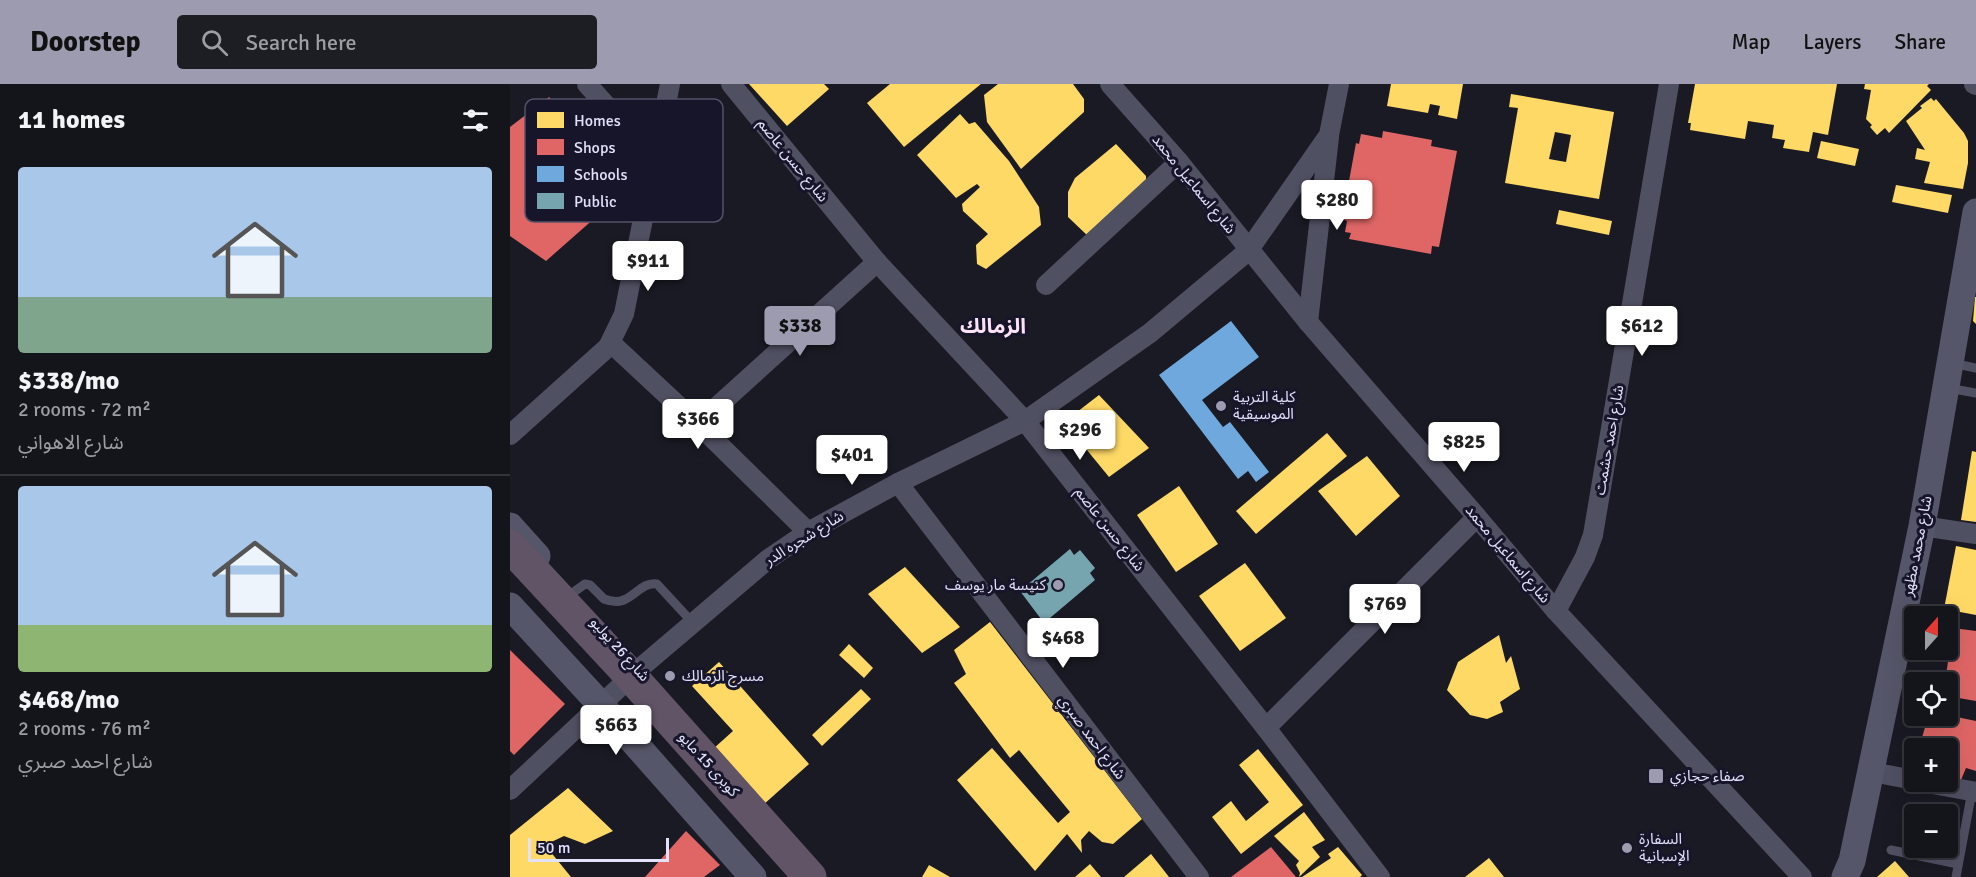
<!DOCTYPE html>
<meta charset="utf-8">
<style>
body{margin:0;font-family:Signika,"Noto Sans Arabic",sans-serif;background:#1d1d24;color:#f1f3f6;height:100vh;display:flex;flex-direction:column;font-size:22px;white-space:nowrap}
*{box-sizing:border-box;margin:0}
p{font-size:20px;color:#9d9ea3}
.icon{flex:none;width:33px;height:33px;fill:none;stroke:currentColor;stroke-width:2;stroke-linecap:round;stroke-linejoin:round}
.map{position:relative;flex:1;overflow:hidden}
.sheet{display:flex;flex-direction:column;background:#14141b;width:510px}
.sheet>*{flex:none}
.needle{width:39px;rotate:21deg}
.controls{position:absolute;left:1394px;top:522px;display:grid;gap:12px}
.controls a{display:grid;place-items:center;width:54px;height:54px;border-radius:6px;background:#14141b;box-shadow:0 6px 24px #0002,0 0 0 2px #33333a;font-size:30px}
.scale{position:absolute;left:18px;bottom:15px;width:141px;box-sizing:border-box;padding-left:6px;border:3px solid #e2e1fb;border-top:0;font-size:16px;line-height:21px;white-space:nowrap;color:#e2e1fb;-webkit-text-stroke:4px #171529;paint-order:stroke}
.price{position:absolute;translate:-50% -51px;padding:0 14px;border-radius:6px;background:#fff;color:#222;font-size:20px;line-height:39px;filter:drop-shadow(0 2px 3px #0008)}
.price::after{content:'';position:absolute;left:50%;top:36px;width:18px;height:14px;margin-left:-9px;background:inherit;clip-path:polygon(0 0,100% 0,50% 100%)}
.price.active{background:#9c9bb0;color:#111}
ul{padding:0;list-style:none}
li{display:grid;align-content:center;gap:12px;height:318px;padding:0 18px}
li+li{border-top:2px solid #33333a}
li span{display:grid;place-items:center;height:186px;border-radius:6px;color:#555}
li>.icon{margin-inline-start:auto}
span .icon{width:108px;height:108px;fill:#fffc;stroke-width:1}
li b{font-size:26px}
h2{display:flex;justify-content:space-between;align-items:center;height:72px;padding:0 18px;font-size:26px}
header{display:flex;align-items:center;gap:36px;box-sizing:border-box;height:84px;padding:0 30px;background:#9c9bb0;color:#111}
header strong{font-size:28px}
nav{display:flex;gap:33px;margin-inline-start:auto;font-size:21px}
.search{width:420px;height:54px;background:#1d1d24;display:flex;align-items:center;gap:15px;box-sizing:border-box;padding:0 21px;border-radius:6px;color:#9d9ea3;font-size:22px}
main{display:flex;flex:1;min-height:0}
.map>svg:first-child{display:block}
.homes{fill:#ffd966;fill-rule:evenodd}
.shops{fill:#e06666}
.schools{fill:#6fa8dc}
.public{fill:#76a5af}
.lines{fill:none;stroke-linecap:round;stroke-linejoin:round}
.lane{stroke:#505063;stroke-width:9}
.street{stroke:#505063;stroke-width:20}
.secondary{stroke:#555669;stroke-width:27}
.highway-bridge{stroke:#615467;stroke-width:33}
.poi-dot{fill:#9c9bb0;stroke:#171529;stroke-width:2}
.labels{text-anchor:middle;stroke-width:6;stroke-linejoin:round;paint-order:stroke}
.street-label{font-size:15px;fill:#e2e1fb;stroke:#171529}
.poi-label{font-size:15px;fill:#e2e1fb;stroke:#171529;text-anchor:start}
.district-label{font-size:21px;font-weight:bold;fill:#fbe3f4;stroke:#171529}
.key{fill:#171529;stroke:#545268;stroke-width:1.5}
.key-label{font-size:16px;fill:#e2e1fb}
</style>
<header>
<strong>Doorstep</strong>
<div class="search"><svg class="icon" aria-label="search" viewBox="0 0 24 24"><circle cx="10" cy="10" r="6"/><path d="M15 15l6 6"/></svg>Search here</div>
<nav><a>Map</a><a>Layers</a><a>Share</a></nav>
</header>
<main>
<section class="sheet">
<h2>11 homes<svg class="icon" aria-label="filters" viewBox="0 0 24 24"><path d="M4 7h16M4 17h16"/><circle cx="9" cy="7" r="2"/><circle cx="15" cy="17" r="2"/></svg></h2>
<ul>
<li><span style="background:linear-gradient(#a9c7e8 70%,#7fa58c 0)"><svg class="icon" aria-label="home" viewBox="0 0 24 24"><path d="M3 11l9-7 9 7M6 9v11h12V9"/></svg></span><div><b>$338/mo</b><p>2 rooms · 72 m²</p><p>شارع الاهواني</p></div></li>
<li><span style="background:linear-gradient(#a9c7e8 75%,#8fb573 0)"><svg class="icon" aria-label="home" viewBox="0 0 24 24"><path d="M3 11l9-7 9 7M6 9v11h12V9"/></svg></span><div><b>$468/mo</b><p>2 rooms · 76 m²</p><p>شارع احمد صبري</p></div></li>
</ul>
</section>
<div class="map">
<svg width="1466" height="793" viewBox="0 0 1466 793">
<rect width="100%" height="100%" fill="#1a1a24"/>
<g class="homes">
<polygon points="239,0 314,0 319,5 277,42"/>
<polygon points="380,0 471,0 394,63 357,19"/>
<polygon points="488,0 563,0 574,15 574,28 511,85 477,38 474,11"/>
<polygon points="881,0 953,0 947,35 928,31 930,22 920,20 918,29 877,22"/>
<polygon points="1185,0 1327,0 1318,51 1303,48 1299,68 1273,64 1275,56 1262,54 1264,41 1238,37 1235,55 1180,46 1181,39 1178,39"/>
<polygon points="1355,0 1419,0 1417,2 1421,6 1379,49 1375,44 1367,51 1360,43 1362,41 1356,35 1361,6 1354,5"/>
<path d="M 1001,10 L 1104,28 L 1089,115 L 995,99 L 1008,24 L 999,23 ZM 1045,48 L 1061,51 L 1056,78 L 1039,75 Z"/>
<polygon points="1421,14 1424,17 1426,15 1454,49 1458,57 1458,79 1453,105 1414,99 1420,78 1405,75 1407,64 1415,66 1396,37 1412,24 1410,22"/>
<polygon points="450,30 459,40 465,38 499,77 529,123 531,141 476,185 467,180 466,161 478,150 453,127 452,120 470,103 467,100 446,114 407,71"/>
<polygon points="1311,57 1349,65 1345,82 1307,74"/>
<polygon points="606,60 636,92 636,104 579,153 558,133 558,108 565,94"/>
<polygon points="1386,101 1442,111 1438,129 1382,118"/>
<polygon points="1049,126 1102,137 1099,151 1046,140"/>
<polygon points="1465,213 1466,213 1466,240 1463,237"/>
<polygon points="589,311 639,364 599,393 554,338"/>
<polygon points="817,349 837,372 746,450 726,427"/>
<polygon points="1462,367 1466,368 1466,438 1451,436"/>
<polygon points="857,372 890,412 846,452 808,407"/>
<polygon points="669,402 708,460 666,488 627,431"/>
<polygon points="1446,462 1466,466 1466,531 1434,525"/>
<polygon points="735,479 776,534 730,567 689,512"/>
<polygon points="395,483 450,543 412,569 358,510"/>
<polygon points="480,538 632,735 603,760 592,758 579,747 571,756 572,769 557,750 525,787 447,696 482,664 548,739 560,728 509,666 500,674 444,599 456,590 444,566"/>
<polygon points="989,551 996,579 1001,572 1010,605 990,618 993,628 977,635 960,631 937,606 948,578"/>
<polygon points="339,560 363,584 354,594 329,571"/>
<polygon points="209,578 299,680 253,721 203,665 223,647 182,602"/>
<polygon points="351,605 361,615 312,662 302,651"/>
<polygon points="748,665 793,721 731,770 702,733 721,717 736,737 759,718 729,681"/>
<polygon points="58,704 103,747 75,760 54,752 35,761 61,793 0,793 0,751"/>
<polygon points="794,728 815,756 802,763 810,773 789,793 790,789 786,781 789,777 764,752"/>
<polygon points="828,763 852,791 850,793 792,793 821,774 818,770"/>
<polygon points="641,770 659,793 614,793"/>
<polygon points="979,774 994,793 955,793"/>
<polygon points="1385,777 1399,793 1367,793"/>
<polygon points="580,780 591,793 565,793"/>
<polygon points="419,781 440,793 412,793"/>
</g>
<g class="shops">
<polygon points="39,13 120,103 36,177 0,152 0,43"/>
<polygon points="873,47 922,56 921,62 947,67 929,163 922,162 921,170 839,155 841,149 835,148 837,137 832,135 846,59 849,60 851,50 872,54"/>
<polygon points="1443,544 1466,547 1466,617 1437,612 1437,598 1435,598"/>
<polygon points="0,566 55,620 4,671 0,667"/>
<polygon points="1437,631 1466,637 1466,687 1456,684 1451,696 1437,693 1437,664 1409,664 1418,633 1434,639 1435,632"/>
<polygon points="176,747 210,781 194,793 135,793"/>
<polygon points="761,763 786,793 721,793"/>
</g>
<polygon class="schools" points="721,237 749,273 692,316 713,343 720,338 759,388 746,398 738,387 728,395 649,291"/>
<polygon class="public" points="560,465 564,471 570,466 585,484 580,489 585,496 534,539 510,507"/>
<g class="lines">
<g class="lane">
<polyline points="1442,279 1466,284"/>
<polyline points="1438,304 1466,309"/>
<path d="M 61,510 L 75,500 L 80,501 L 94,515 C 122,526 126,497 147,500 L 183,539"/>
<polyline points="1381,766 1448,780"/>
<polyline points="1446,793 1462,707"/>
</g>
<g class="street">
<polyline points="77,0 145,76"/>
<polyline points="221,0 367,178 515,337 756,644 870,793"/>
<polyline points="600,0 669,78 798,238 967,433 1046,527 1292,793"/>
<polyline points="1464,0 1466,1"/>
<polyline points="536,201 669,78"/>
<polyline points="798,238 819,53"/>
<polyline points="101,259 188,340 298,448"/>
<polyline points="188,340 367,178"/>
<polyline points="0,351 98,263 114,230 160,0"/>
<polyline points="388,399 689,793"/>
<polyline points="1412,442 1466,450"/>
<polyline points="1046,527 1075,473 1083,451 1159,0"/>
<polyline points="756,644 967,433"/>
<polyline points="1362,688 1404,696"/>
<polyline points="1412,698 1466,708"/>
<polyline points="0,706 129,585 257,476 298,448 388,399 515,337 640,249 738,167 819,51 829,0"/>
</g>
<g class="secondary">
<polyline points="0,442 27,472"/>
<polyline points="0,522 91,621 243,793"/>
<polyline points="1335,793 1342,777 1412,442 1466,128"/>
</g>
<polyline class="highway-bridge" points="0,462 118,589 300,793"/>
</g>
<g class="poi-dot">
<circle cx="711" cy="322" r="6"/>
<circle cx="548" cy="501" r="6"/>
<circle cx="160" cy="592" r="6"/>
<rect x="1138" y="684" width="16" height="16" rx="3"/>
<circle cx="1117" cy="764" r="6"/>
</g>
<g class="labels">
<g class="street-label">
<text transform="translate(283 76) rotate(51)" y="5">شارع حسن عاصم</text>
<text transform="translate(684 100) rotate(51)" y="5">شارع اسماعيل محمد</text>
<text transform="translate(1099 356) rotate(-80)" y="5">شارع احمد حشمت</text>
<text transform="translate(600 445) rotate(52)" y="5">شارع حسن عاصم</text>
<text transform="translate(294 454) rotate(-32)" y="5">شارع شجره الدر</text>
<text transform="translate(1407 462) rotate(-79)" y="5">شارع محمد مظهر</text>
<text transform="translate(998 470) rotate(50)" y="5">شارع اسماعيل محمد</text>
<text transform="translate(110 565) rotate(48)" y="5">شارع 26 يوليو</text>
<text transform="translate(582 653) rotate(53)" y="5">شارع احمد صبري</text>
<text transform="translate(199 680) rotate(48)" y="5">كوبرى 15 مايو</text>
</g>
<g class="poi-label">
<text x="723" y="318">كلية التربية<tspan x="723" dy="17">الموسيقية</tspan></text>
<text x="536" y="506" text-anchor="end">كنيسة مار يوسف</text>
<text x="172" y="597">مسرح الزمالك</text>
<text x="1160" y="697">صفاء حجازي</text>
<text x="1129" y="760">السفارة<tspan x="1129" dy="17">الإسبانية</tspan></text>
</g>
<g class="district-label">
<text x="483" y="249">الزمالك</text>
</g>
</g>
<rect x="15" y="15" width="198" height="123" rx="9" class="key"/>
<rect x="27" y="28" width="27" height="16" fill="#ffd966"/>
<rect x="27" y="55" width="27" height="16" fill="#e06666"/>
<rect x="27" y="82" width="27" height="16" fill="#6fa8dc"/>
<rect x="27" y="109" width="27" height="16" fill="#76a5af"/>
<g class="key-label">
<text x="64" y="42">Homes</text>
<text x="64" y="69">Shops</text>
<text x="64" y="96">Schools</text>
<text x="64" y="123">Public</text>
</g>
</svg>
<div class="controls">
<a><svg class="needle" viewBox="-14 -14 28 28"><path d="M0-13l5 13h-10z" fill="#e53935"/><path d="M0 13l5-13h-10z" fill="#9d9ea3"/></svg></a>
<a><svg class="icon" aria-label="locate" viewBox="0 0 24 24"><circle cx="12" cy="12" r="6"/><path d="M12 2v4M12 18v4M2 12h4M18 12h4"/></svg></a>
<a>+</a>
<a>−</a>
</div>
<div class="scale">50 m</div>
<b class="price" style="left:827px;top:147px">$280</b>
<b class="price" style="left:138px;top:208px">$911</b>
<b class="price active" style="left:290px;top:273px">$338</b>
<b class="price" style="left:1132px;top:273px">$612</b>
<b class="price" style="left:188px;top:366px">$366</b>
<b class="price" style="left:570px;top:377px">$296</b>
<b class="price" style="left:954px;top:389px">$825</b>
<b class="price" style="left:342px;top:402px">$401</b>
<b class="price" style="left:875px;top:551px">$769</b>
<b class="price" style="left:553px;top:585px">$468</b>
<b class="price" style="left:106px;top:672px">$663</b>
</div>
</main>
